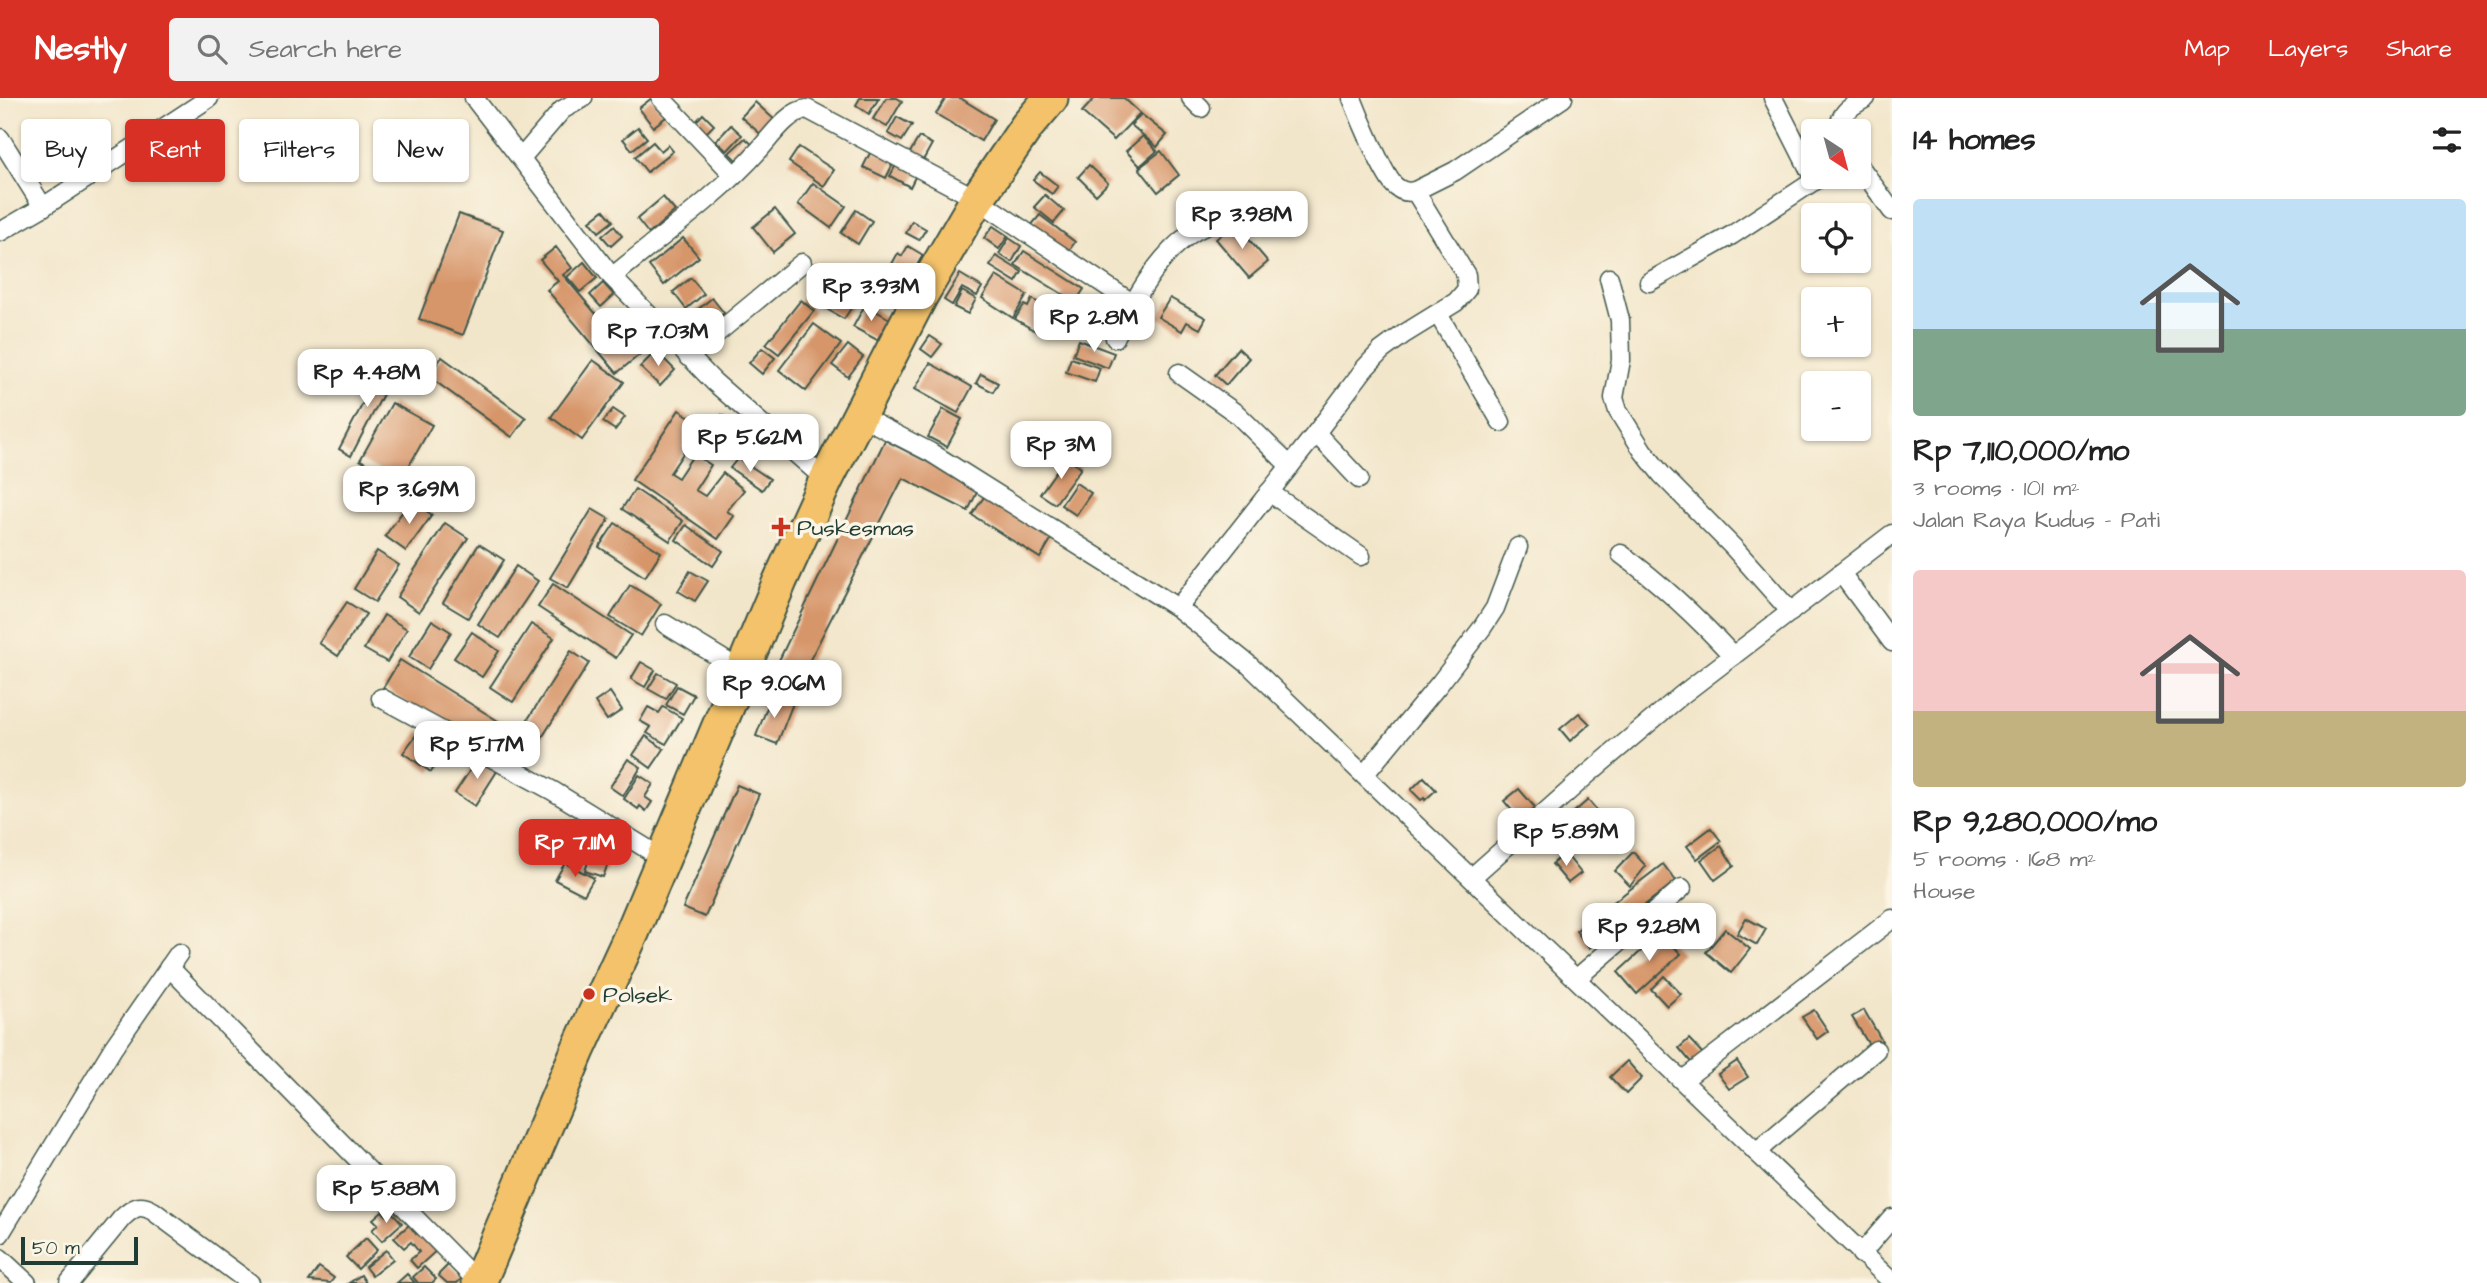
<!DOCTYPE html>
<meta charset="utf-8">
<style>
body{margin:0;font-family:"Architects Daughter",sans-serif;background:#f2f2f2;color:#222;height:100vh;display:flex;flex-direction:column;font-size:26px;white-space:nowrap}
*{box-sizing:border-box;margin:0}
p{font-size:23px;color:#767676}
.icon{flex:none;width:38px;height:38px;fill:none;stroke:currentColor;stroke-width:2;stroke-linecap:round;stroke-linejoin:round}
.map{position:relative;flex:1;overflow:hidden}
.drawer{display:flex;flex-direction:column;background:#fff;width:595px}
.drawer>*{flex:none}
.hud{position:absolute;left:21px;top:21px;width:665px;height:63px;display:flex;gap:14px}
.needle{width:46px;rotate:144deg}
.controls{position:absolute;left:1801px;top:21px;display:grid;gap:14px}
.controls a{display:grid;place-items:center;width:70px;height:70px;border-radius:7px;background:#fff;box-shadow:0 2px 5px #0004;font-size:35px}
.scale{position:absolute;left:21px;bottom:18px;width:117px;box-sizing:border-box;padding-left:7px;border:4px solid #1f3d34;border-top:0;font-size:19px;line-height:24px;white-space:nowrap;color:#1f3d34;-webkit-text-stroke:5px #fcf5e5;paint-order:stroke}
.price{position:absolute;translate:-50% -60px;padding:0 16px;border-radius:14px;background:#fff;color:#222;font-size:23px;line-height:46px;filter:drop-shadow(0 2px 4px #0008)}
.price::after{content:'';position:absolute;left:50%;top:42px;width:21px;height:16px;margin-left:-10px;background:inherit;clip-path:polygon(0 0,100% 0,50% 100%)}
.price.current{background:#d93025;color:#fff}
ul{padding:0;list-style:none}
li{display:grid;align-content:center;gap:14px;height:371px;padding:0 21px}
li span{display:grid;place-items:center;height:217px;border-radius:7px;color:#555}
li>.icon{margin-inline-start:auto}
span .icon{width:126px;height:126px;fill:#fffc;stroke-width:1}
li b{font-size:30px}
h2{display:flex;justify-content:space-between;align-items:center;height:84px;padding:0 21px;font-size:30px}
.tag{padding:0 24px;border-radius:7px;background:#fff;box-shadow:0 2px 5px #0004;font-size:24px;line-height:63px}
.tag.current{background:#d93025;color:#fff}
header{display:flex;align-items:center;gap:42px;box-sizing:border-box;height:98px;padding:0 35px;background:#d93025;color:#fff}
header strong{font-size:33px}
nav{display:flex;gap:38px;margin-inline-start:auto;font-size:24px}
.search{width:490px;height:63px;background:#f2f2f2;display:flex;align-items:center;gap:18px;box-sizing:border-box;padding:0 24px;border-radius:7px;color:#767676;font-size:26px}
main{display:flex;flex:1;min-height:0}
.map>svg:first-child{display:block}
.building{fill:#d7966a}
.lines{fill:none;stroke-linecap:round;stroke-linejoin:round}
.street-casing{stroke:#3f564a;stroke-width:21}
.highway-casing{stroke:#3f564a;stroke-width:37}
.street{stroke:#fff;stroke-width:18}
.highway{stroke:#f3c26a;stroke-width:33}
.poi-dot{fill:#c8321e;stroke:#fcf5e5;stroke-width:2.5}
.labels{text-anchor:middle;stroke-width:7;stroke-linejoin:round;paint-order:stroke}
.poi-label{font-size:23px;fill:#1f3d34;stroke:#fcf5e5;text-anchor:start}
</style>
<header>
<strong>Nestly</strong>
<div class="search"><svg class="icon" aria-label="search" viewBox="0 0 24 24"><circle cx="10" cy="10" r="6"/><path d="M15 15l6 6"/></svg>Search here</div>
<nav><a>Map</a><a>Layers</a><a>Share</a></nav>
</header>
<main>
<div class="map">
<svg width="1892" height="1185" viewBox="0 0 1892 1185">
<rect width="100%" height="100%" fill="#fcf5e5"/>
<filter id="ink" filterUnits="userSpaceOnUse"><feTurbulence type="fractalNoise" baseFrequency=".0143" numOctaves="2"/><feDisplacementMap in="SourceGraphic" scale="14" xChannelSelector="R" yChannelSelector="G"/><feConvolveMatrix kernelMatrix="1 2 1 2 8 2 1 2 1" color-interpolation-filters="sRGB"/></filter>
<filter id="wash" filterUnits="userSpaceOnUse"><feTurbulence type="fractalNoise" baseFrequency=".00686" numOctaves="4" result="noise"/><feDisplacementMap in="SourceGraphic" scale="28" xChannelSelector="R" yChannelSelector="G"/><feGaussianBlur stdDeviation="1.57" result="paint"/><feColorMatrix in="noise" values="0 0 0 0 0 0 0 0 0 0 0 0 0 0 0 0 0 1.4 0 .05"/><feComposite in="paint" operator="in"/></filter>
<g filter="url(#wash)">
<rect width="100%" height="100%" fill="#f2e6ca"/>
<g id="blocks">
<g class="building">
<polygon points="652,0 666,19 653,29 639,10"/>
<polygon points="860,0 879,0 869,16 856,7"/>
<polygon points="886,0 897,0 902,3 887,29 873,21"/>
<polygon points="946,0 960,0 994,21 981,43 936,16"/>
<polygon points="1095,0 1124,0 1140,15 1114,42 1082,14"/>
<polygon points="755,4 777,24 764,39 741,19"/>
<polygon points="703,16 714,27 702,39 691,29"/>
<polygon points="1141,16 1167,37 1157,49 1131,27"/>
<polygon points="897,19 912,27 902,43 888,35"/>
<polygon points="731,27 742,37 727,53 716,43"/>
<polygon points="638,29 647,40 632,52 623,41"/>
<polygon points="1143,38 1157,53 1140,68 1126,53"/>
<polygon points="919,39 932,46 921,66 908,58"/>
<polygon points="745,40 754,48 738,64 729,55"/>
<polygon points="653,44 661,53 668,47 673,53 647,74 635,59"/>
<polygon points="799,49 834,72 824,88 789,64"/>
<polygon points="872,51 895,62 886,80 863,69"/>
<polygon points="1161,53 1179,77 1158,94 1139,70"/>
<polygon points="898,63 918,73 910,89 890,78"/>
<polygon points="1089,67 1108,85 1096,97 1078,79"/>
<polygon points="1040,74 1058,88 1052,96 1033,82"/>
<polygon points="813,85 846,108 831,130 798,106"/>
<polygon points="1045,97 1064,113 1054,125 1034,109"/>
<polygon points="663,99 675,113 649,136 637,121"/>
<polygon points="775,111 795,136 773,154 753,129"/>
<polygon points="604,112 613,123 599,134 590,123"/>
<polygon points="856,112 872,123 858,146 841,135"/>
<polygon points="459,116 503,132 463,237 419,221"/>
<polygon points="1040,117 1075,144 1065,158 1029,130"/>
<polygon points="912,123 926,131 919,142 906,135"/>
<polygon points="1235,125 1268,164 1249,180 1216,141"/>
<polygon points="614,128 622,138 611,148 602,138"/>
<polygon points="993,128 1008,138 999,151 984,140"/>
<polygon points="683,140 699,159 664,187 649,168"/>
<polygon points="1009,140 1021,148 1012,164 999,156"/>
<polygon points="908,148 923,157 906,186 887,175 898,155 902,158"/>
<polygon points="556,149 572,170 563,177 618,242 632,230 649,249 617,275 547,192 558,183 540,162"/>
<polygon points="1024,153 1084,191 1056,234 1045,228 1064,197 1015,167"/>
<polygon points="996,158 1022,174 1016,184 990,168"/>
<polygon points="584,164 597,180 580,194 567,179"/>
<polygon points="868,174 881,182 870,200 857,192"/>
<polygon points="960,176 982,189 977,198 962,190 952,207 944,202"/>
<polygon points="996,178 1027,197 1013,220 982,200"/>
<polygon points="691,180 704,196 686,211 673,194"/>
<polygon points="603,185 614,197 601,209 590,197"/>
<polygon points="836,188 857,201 844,221 823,209"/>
<polygon points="962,193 976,201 968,216 954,209"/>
<polygon points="712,200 724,215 702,232 691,217"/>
<polygon points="1170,200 1206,220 1200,231 1187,224 1182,233 1158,219"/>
<polygon points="1032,201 1042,207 1037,215 1046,220 1037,234 1015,221 1024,207 1028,209"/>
<polygon points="801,202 814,213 779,256 766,246"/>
<polygon points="1099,205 1110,222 1092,234 1081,217"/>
<polygon points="865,207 890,221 877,242 853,229"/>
<polygon points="814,226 841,246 806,293 779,272"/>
<polygon points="930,238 942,246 932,259 921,251"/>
<polygon points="1079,242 1114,255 1108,270 1073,257"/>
<polygon points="848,247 863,259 848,279 832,267"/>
<polygon points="762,250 775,260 762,276 749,265"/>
<polygon points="1238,250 1249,260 1226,287 1215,277"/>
<polygon points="656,253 675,272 660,288 640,269"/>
<polygon points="442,259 526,320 512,339 428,278"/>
<polygon points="1071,260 1100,270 1095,284 1066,274"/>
<polygon points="593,262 624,284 582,342 551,319"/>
<polygon points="384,265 396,271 351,358 339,351"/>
<polygon points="930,265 972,289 958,315 915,291"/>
<polygon points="981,276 998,285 993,294 976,285"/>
<polygon points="392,305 432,327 400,384 360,362"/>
<polygon points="613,311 625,319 615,332 603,324"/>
<polygon points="943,311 962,321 947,349 928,339"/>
<polygon points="679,312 702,327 670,375 678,380 694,356 711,367 695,392 705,398 723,375 744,392 727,413 734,418 718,441 632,382"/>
<polygon points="722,317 747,333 737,349 712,333"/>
<polygon points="885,342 979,390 968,413 903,380 794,593 770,581"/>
<polygon points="1066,359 1081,370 1055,406 1040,396"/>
<polygon points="738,360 770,381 762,392 730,370"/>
<polygon points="1076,385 1091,395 1076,417 1061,407"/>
<polygon points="635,391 683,423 670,443 622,411"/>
<polygon points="986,396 1053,438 1040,460 972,417"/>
<polygon points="411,402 432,417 406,453 385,438"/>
<polygon points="592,411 609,421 568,490 550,480"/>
<polygon points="445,425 468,440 419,514 397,499"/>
<polygon points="615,425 661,454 645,479 599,449"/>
<polygon points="686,427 723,453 713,468 676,442"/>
<polygon points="479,446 504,462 468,520 443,505"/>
<polygon points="377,453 399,467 375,504 354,491"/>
<polygon points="516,468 538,483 500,540 478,526"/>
<polygon points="690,473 708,483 695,503 678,493"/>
<polygon points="553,486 631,537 616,560 538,509"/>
<polygon points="630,487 661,506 641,538 610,519"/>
<polygon points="347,504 366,516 338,558 319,545"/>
<polygon points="384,517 407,531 387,564 364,551"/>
<polygon points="432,522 451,534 428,571 409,559"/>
<polygon points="531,526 554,540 513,604 490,589"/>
<polygon points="472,534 499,553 482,579 454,560"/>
<polygon points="571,553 589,565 524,668 506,656"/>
<polygon points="400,562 503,626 486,654 383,590"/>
<polygon points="641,564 655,572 645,589 631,581"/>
<polygon points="658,575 676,585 666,601 648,591"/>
<polygon points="677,588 694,597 683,616 666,607"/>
<polygon points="610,594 622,612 607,622 595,604"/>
<polygon points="772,597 793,605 777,646 756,638"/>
<polygon points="648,609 659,615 663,609 682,620 666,646 647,635 651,629 640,623"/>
<polygon points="1579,615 1590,626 1570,643 1560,631"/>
<polygon points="419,633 446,652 431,674 403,655"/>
<polygon points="646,638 664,651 651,670 633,657"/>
<polygon points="480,657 499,670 475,708 455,695"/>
<polygon points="628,661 641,669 623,698 610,689"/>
<polygon points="639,677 653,686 645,699 652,704 646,713 640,708 638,711 624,701"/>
<polygon points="1424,679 1436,692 1425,702 1424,700 1421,702 1411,692"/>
<polygon points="737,687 759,696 705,819 683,810"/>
<polygon points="1519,691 1539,714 1524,727 1504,703"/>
<polygon points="1588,702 1606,723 1585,741 1567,720"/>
<polygon points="1711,730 1721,743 1697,761 1687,748"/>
<polygon points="584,744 613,752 603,779 585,773 589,761 579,758"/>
<polygon points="1721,748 1734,768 1715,782 1701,762"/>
<polygon points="1633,754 1646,768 1630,788 1615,773"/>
<polygon points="1565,755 1581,775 1568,785 1552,766"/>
<polygon points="565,765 594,780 584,797 555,782"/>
<polygon points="1663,766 1676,783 1589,850 1576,833"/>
<polygon points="1746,820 1766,831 1757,847 1737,836"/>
<polygon points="1725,831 1750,851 1731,875 1706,854"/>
<polygon points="1661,835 1681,856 1637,896 1618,874"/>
<polygon points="1664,878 1681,896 1667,908 1651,891"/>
<polygon points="1814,912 1828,933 1817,941 1802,919"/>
<polygon points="1864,912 1882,943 1871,950 1852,919"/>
<polygon points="1689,941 1706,959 1695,969 1679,950"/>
<polygon points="1627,963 1642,980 1626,996 1610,979"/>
<polygon points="1737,963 1748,979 1729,991 1718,976"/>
<polygon points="382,1113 387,1118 392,1114 402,1125 382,1143 372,1132 378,1126 373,1121"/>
<polygon points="409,1127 416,1136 420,1132 437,1152 417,1170 410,1162 419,1154 411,1144 404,1150 394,1140"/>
<polygon points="366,1140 377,1152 358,1171 346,1159"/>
<polygon points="386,1152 393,1161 372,1178 365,1169"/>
<polygon points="449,1166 463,1179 457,1185 447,1185 438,1177"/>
<polygon points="319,1169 334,1180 330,1185 309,1183"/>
<polygon points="424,1169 436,1181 432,1185 418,1185 413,1179"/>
<polygon points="407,1176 415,1185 397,1185"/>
<polygon points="361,1177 366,1185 349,1185"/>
</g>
</g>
</g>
<g filter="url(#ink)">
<use href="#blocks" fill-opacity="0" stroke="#3f564a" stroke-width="2"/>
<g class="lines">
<g class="street-casing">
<g id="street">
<polyline points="474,0 612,179 714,284 826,382"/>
<polyline points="661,0 734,77"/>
<polyline points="1191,0 1201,10"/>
<path d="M 1352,0 C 1359,18 1382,74 1394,87 C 1400,93 1407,95 1415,93 L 1455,73 L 1563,0"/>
<polyline points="1773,0 1815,83"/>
<path d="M 1840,33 C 1837,15 1852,8 1866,0"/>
<polyline points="0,40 43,109"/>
<polyline points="522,59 562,12 583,0"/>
<polyline points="1858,66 1892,113"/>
<polyline points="0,134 43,109 209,0"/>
<path d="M 612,179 C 661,138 717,99 759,52 C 771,39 788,13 807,11 L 977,101 L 1132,205"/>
<polyline points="1609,180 1620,222 1621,262 1614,300 1618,313 1643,353 1662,377 1734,450 1791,514"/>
<polyline points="1649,184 1732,137 1820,79"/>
<polyline points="1438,216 1501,324"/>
<path d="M 1115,240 C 1138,193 1180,114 1241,123"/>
<polyline points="688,259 802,165"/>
<polyline points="1179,275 1237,316 1290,368"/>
<polyline points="858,317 930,354 1178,510 1248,566 1892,1184"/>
<polyline points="1316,335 1359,381"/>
<polyline points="1269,394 1361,458"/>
<path d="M 1621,456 C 1662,486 1698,520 1733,558"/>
<polyline points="1841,475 1892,544"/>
<polyline points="1178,510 1316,335 1365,270 1381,253 1404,236 1456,204 1467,191 1466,177 1415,93"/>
<polyline points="665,526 742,573"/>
<polyline points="381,600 553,693 662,760"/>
<polyline points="1364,677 1440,585 1482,530 1495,510 1518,449"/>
<polyline points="1472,779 1588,676 1683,596 1892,436"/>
<polyline points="169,869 479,1185"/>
<polyline points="1577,880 1682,790"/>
<polyline points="1683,982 1892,821"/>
<polyline points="1756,1054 1876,952"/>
<polyline points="0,1136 113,950 179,855"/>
<polyline points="1861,1156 1892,1120"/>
<polyline points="0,1160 27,1185"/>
<path d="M 69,1185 L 122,1120 C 133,1110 139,1105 153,1113 L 250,1185"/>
</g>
</g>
<g class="highway-casing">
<polyline id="highway" points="479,1185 578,952 632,835 780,483 826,382 920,199 977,101 1027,28 1051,0"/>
</g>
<use href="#street" class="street"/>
<use href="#highway" class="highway"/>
</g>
</g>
<g class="poi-dot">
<path d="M777.5 418.5h7v7h7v7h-7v7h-7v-7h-7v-7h7z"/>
<circle cx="589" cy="896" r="7"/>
</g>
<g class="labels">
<g class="poi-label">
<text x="797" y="437">Puskesmas</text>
<text x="603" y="904">Polsek</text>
</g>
</g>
</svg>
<div class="controls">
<a><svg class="needle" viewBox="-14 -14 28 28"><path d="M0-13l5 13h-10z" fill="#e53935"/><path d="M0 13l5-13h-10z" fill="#767676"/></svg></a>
<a><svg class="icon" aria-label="locate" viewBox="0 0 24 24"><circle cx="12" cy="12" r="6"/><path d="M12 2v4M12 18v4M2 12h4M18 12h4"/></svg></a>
<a>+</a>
<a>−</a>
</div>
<div class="scale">50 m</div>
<b class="price" style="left:1242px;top:153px">Rp 3.98M</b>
<b class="price" style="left:871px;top:225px">Rp 3.93M</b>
<b class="price" style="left:1094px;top:256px">Rp 2.8M</b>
<b class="price" style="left:658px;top:270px">Rp 7.03M</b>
<b class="price" style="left:367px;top:311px">Rp 4.48M</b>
<b class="price" style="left:750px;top:376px">Rp 5.62M</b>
<b class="price" style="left:1061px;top:383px">Rp 3M</b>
<b class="price" style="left:409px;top:428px">Rp 3.69M</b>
<b class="price" style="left:774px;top:622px">Rp 9.06M</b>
<b class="price" style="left:477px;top:683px">Rp 5.17M</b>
<b class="price" style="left:1566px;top:770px">Rp 5.89M</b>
<b class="price current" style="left:575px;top:781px">Rp 7.11M</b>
<b class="price" style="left:1649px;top:865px">Rp 9.28M</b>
<b class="price" style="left:386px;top:1127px">Rp 5.88M</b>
<div class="hud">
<a class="tag">Buy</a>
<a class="tag current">Rent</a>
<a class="tag">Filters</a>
<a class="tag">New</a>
</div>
</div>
<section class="drawer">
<h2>14 homes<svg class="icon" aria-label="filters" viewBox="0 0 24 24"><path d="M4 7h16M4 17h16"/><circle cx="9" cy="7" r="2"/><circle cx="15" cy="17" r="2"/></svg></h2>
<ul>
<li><span style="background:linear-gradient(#bfe0f5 60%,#7fa58c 0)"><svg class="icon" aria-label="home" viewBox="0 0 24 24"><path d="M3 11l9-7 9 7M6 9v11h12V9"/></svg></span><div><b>Rp 7,110,000/mo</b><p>3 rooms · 101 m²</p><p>Jalan Raya Kudus - Pati</p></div></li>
<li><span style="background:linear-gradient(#f6c9c9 65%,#c2b280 0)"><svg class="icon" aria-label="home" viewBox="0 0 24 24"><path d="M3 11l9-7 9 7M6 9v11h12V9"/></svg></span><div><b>Rp 9,280,000/mo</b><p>5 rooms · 168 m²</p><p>House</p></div></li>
</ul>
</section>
</main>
